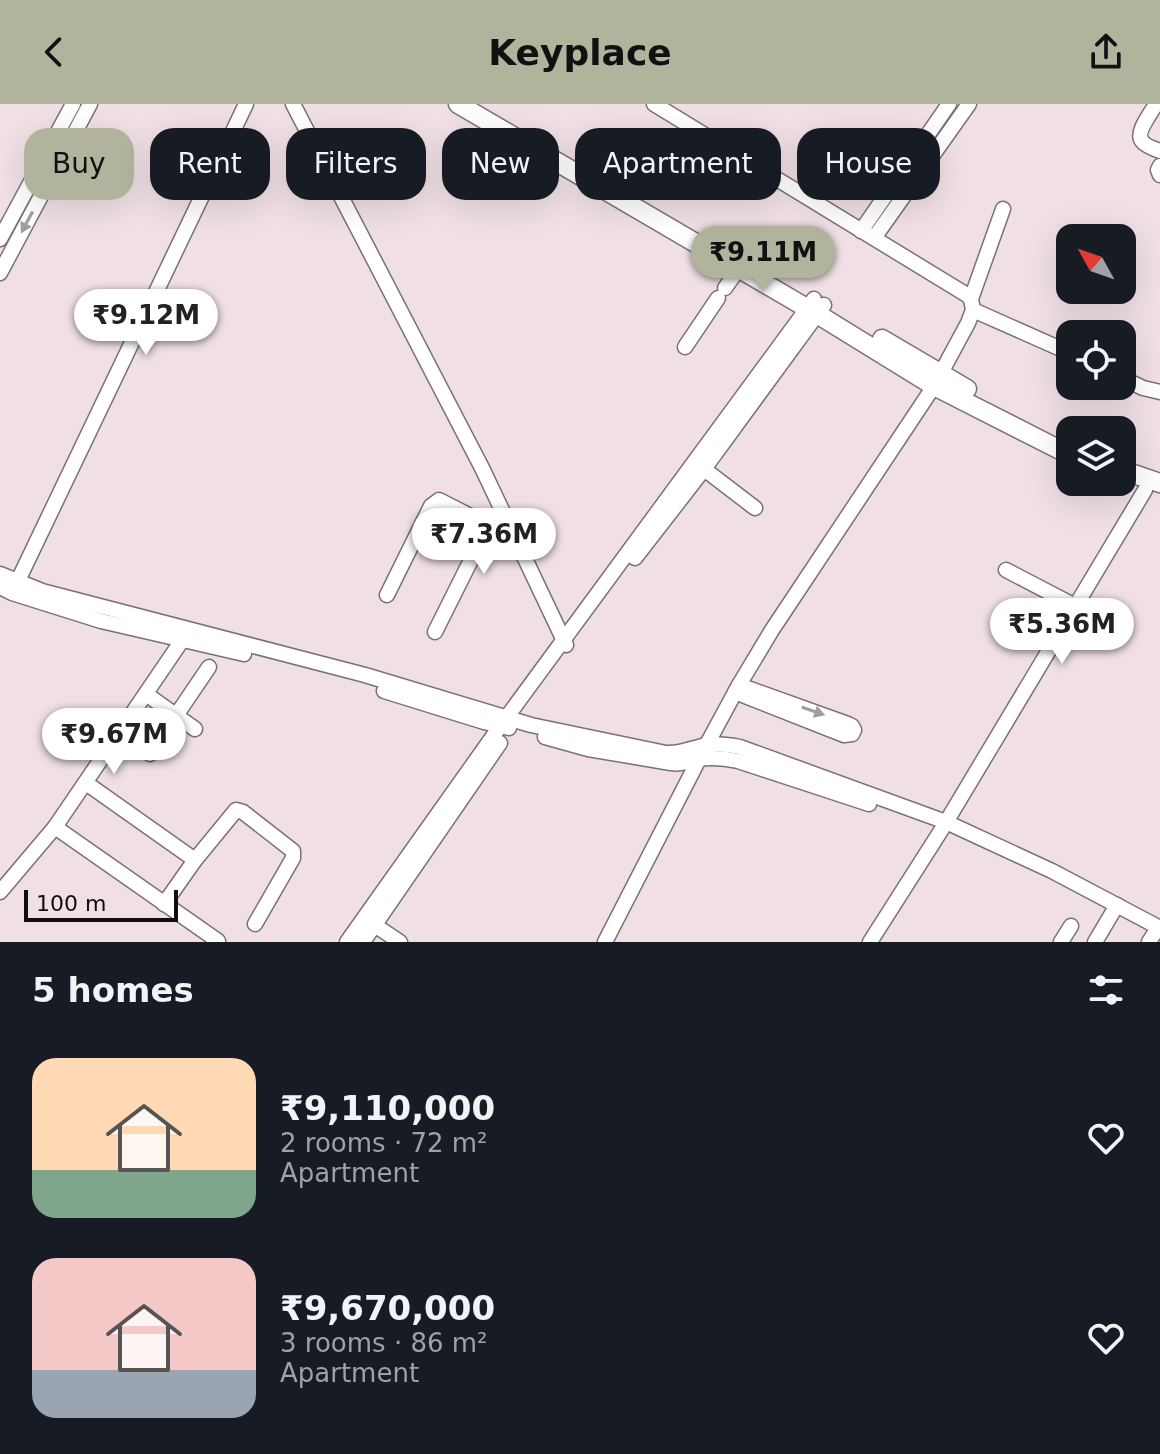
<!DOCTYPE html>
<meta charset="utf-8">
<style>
body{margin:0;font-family:"DejaVu Sans",sans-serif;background:#242831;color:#f1f3f6;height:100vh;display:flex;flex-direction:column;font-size:30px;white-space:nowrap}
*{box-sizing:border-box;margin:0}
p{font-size:26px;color:#9ea1a6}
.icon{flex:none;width:44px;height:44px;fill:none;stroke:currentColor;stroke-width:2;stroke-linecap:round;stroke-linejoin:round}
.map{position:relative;height:838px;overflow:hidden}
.details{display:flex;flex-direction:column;background:#171b24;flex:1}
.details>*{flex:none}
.top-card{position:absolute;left:24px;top:24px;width:1112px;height:72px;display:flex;gap:16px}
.needle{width:52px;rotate:310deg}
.controls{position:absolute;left:1056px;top:120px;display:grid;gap:16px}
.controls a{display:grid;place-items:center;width:80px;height:80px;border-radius:16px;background:#171b24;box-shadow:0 8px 32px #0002;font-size:40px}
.scale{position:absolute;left:24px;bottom:20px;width:154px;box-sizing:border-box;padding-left:8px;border:4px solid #110c0e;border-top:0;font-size:22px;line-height:28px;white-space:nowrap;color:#110c0e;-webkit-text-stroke:6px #f0e0e6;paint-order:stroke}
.price{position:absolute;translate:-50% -68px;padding:0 18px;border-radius:28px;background:#fff;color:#222;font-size:26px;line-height:52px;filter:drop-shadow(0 2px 4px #0008)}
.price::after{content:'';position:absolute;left:50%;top:48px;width:24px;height:18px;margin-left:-12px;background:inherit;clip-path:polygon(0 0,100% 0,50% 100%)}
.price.active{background:#b2b39d;color:#111}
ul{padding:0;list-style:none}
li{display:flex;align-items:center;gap:24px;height:200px;padding:0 32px}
li span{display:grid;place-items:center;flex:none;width:224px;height:160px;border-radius:24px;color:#555}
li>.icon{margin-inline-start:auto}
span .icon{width:96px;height:96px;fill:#fffc;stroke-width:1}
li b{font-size:34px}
h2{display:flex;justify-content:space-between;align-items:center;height:96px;padding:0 32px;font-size:34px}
.tag{padding:0 28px;border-radius:24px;background:#171b24;box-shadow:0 8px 32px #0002;font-size:28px;line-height:72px}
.tag.active{background:#b2b39d;color:#111}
header{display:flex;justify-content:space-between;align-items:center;height:104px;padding:0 32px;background:#b2b39d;color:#111;font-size:36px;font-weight:800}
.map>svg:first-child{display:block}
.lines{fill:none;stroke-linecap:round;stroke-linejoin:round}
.minor-casing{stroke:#7d7075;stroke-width:17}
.major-casing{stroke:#7d7075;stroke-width:21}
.minor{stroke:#fff;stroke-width:14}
.major{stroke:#fff;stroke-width:18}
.oneway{fill:#a09e9f}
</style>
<header><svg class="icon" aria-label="back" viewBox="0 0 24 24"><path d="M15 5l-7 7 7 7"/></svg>Keyplace<svg class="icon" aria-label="share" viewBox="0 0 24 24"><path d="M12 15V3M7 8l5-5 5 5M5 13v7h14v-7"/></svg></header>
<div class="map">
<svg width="1160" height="838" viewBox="0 0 1160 838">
<rect width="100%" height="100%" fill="#f0e0e6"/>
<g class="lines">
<g class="minor-casing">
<g id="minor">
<polyline points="293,0 482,364 566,541"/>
<path d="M 1156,0 C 1152,8 1135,28 1142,37 C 1145,42 1155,45 1160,47"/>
<polyline points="1160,62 1158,66 1160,71"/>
<polyline points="861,127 949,0"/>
<polyline points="874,134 969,0"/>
<polyline points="0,135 73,0"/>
<polyline points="0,169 90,0"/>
<polyline points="725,184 739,164"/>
<polyline points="971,195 1003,105"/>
<polyline points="973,206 1070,249"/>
<polyline points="685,243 718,194"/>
<polyline points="1122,274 1143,284 1160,288"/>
<polyline points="704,365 755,404"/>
<polyline points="635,454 704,365 824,201"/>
<polyline points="1006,466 1075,502"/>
<path d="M 0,470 L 42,487 L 365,571 L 531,621 L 666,649 C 681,650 692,644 706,641 C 717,639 729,641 740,643 L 946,718 L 1052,767 L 1160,824"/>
<polyline points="0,483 12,489 101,517 244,550"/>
<polyline points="14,485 246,0"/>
<polyline points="387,491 431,402 439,396 443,398 488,421"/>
<polyline points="435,528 492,414"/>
<polyline points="384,587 484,618 509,624"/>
<polyline points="735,588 844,631 852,630 854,626 852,622 848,620 739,581"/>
<polyline points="146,590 195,625"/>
<path d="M 545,633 L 588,645 L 671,659 C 681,661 688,657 697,655 C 711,653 725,654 738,657 L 869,700"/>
<polyline points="150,650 209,563"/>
<polyline points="86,679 195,756"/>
<polyline points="55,723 218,837"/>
<polyline points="0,788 55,723 187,529"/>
<polyline points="164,800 195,756 236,706 243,708 293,747 293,754 255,820"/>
<polyline points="367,816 400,838"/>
<polyline points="347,838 501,621 814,195"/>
<polyline points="363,838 500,639"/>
<polyline points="605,838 699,655 739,581 772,526 934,282 968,219 973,206 971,195 967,191 654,0"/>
<polyline points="870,838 942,725 1145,386"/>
<polyline points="1061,838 1071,822"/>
<polyline points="1095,838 1117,801"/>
<polyline points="1149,838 1154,830"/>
</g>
</g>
<g class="major-casing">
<g id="major">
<polyline points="458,0 822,213 934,282 1070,351"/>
<polyline points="882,235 967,285"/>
<polyline points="1122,366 1160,379"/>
</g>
</g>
<use href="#minor" class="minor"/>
<use href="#major" class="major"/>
</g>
<defs><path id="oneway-solid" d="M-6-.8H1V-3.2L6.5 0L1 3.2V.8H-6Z" transform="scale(2)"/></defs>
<g class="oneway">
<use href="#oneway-solid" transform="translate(27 118) rotate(118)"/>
<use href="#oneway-solid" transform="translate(813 607) rotate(19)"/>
</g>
</svg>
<div class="controls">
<a><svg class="needle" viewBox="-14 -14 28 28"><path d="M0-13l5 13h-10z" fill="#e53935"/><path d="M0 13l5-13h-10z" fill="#9ea1a6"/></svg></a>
<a><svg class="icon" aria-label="locate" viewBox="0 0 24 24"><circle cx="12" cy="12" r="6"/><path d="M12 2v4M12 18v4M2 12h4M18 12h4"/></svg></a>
<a><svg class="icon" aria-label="layers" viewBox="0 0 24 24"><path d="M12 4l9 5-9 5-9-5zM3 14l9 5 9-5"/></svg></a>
</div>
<div class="scale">100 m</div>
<b class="price active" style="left:763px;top:190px">₹9.11M</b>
<b class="price" style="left:146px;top:253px">₹9.12M</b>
<b class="price" style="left:484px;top:472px">₹7.36M</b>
<b class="price" style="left:1062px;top:562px">₹5.36M</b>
<b class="price" style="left:114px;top:672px">₹9.67M</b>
<div class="top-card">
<a class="tag active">Buy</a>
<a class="tag">Rent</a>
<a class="tag">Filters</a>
<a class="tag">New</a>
<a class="tag">Apartment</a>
<a class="tag">House</a>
</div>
</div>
<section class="details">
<h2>5 homes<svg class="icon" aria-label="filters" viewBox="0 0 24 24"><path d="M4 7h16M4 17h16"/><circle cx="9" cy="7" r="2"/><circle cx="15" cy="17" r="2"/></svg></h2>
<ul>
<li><span style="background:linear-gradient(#ffd9b3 70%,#7fa58c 0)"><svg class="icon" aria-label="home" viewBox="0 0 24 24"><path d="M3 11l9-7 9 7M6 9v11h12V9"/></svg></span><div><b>₹9,110,000</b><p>2 rooms · 72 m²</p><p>Apartment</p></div><svg class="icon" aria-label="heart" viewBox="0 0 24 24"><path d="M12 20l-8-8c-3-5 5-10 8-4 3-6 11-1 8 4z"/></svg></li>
<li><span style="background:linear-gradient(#f6c9c9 70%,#9aa5b1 0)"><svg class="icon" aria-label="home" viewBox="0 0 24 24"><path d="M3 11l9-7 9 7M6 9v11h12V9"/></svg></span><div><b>₹9,670,000</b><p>3 rooms · 86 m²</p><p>Apartment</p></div><svg class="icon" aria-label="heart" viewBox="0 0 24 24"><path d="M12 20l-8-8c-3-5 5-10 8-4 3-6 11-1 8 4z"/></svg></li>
</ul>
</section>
